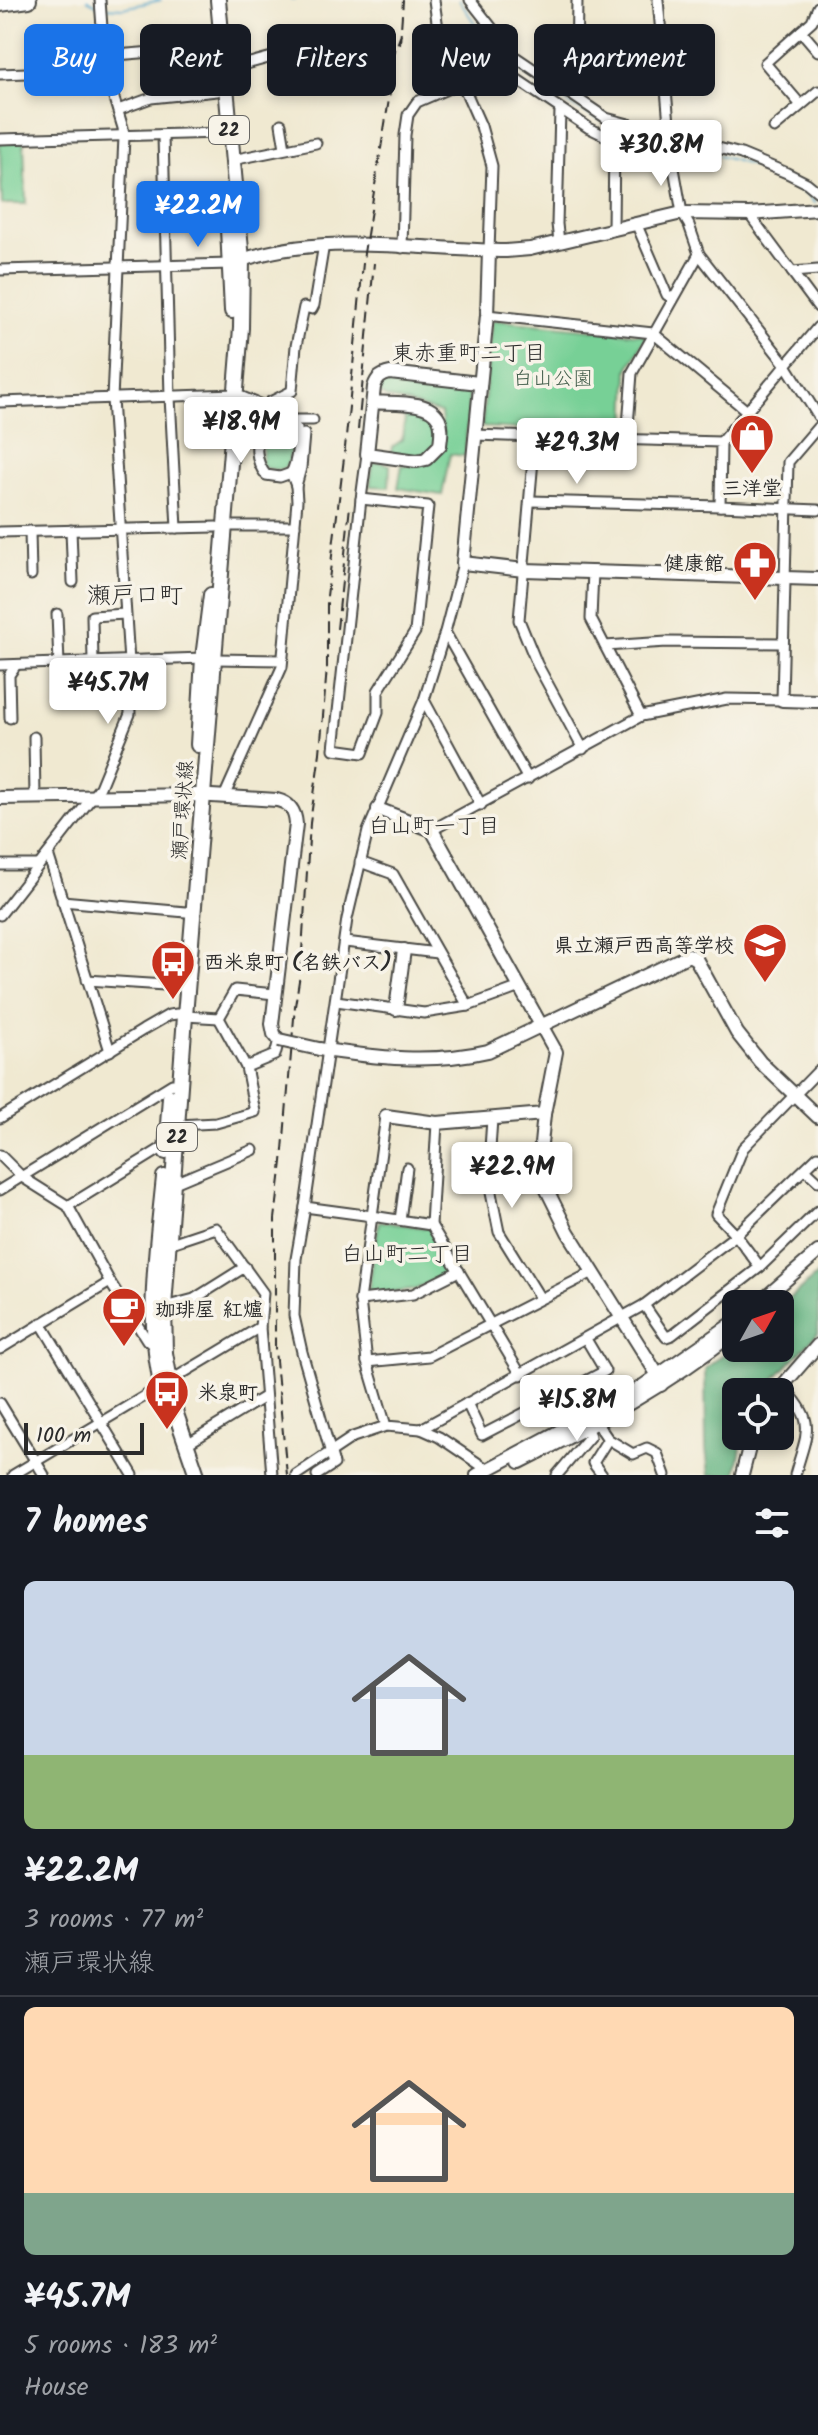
<!DOCTYPE html>
<meta charset="utf-8">
<style>
body{margin:0;font-family:Kalam,"Klee One",sans-serif;background:#242831;color:#f1f3f6;height:100vh;display:flex;flex-direction:column;font-size:30px;white-space:nowrap}
*{box-sizing:border-box;margin:0}
p{font-size:26px;color:#9ea1a6}
.icon{flex:none;width:44px;height:44px;fill:none;stroke:currentColor;stroke-width:2;stroke-linecap:round;stroke-linejoin:round}
.map{position:relative;height:1475px;overflow:hidden}
.sheet{display:flex;flex-direction:column;background:#171b24;flex:1}
.sheet>*{flex:none}
.hud{position:absolute;left:24px;top:24px;width:770px;height:72px;display:flex;gap:16px}
.needle{width:52px;rotate:50deg}
.buttons{position:absolute;left:722px;top:1290px;display:grid;gap:16px}
.buttons a{display:grid;place-items:center;width:72px;height:72px;border-radius:12px;background:#171b24;box-shadow:0 4px 12px #0003;font-size:40px}
.scale{position:absolute;left:24px;bottom:20px;width:120px;box-sizing:border-box;padding-left:8px;border:4px solid #2b2b2b;border-top:0;font-size:22px;line-height:28px;white-space:nowrap;color:#2b2b2b;-webkit-text-stroke:6px #f7f3e8;paint-order:stroke}
.price{position:absolute;translate:-50% -68px;padding:0 18px;border-radius:8px;background:#fff;color:#222;font-size:26px;line-height:52px;filter:drop-shadow(0 2px 4px #0008)}
.price::after{content:'';position:absolute;left:50%;top:48px;width:24px;height:18px;margin-left:-12px;background:inherit;clip-path:polygon(0 0,100% 0,50% 100%)}
.price.selected{background:#1a73e8;color:#fff}
ul{padding:0;list-style:none}
li{display:grid;align-content:center;gap:16px;height:424px;padding:0 24px}
li+li{border-top:2px solid #363941}
li span{display:grid;place-items:center;height:248px;border-radius:12px;color:#555}
li>.icon{margin-inline-start:auto}
span .icon{width:144px;height:144px;fill:#fffc;stroke-width:1}
li b{font-size:34px}
h2{display:flex;justify-content:space-between;align-items:center;height:96px;padding:0 24px;font-size:34px}
.pill{padding:0 28px;border-radius:12px;background:#171b24;box-shadow:0 4px 12px #0003;font-size:28px;line-height:72px}
.pill.selected{background:#1a73e8;color:#fff}
.map>svg:first-child{display:block}
.green{fill:#77d096;stroke:#517e60;stroke-width:2}
.forest{fill:#61b27f;stroke:#466e55;stroke-width:2}
.lines{fill:none;stroke-linecap:round;stroke-linejoin:round}
.stream{stroke:#51a6cd;stroke-width:2}
.street-casing{stroke:#494844;stroke-width:13}
.secondary-casing{stroke:#494844;stroke-width:16}
.primary-casing{stroke:#494844;stroke-width:18}
.street{stroke:#fff;stroke-width:9}
.secondary{stroke:#fff;stroke-width:12}
.primary{stroke:#fff;stroke-width:14}
.rail{stroke:#2b2b2b;stroke-width:2;stroke-dasharray:12 6;stroke-linecap:butt}
.secondary-bridge-casing{stroke:#494844;stroke-width:16;stroke-linecap:butt}
.secondary-bridge{stroke:#fff;stroke-width:12}
.labels{text-anchor:middle;stroke-width:7;stroke-linejoin:round;paint-order:stroke}
.shield{fill:#f7f3e8;stroke:#686764;stroke-width:2}
.shield-label{font-size:18px;font-weight:bold;fill:#2b2b2b}
.park-label{font-size:20px;fill:#425d4b;stroke:#f7f3e8}
.poi-label{font-size:20px;font-weight:bold;fill:#2b2b2b;stroke:#f7f3e8;text-anchor:start}
.street-label{font-size:20px;fill:#2b2b2b;stroke:#f7f3e8}
.neighbourhood-label{font-size:22px;fill:#2b2b2b;stroke:#f7f3e8}
.quarter-label{font-size:24px;fill:#2b2b2b;stroke:#f7f3e8}
</style>
<div class="map">
<svg width="818" height="1475" viewBox="0 0 818 1475">
<rect width="100%" height="100%" fill="#f7f3e8"/>
<filter id="ink" filterUnits="userSpaceOnUse"><feTurbulence type="fractalNoise" baseFrequency=".0125" numOctaves="2"/><feDisplacementMap in="SourceGraphic" scale="16" xChannelSelector="R" yChannelSelector="G"/><feConvolveMatrix kernelMatrix="1 2 1 2 8 2 1 2 1" color-interpolation-filters="sRGB"/></filter>
<filter id="wash" filterUnits="userSpaceOnUse"><feTurbulence type="fractalNoise" baseFrequency=".006" numOctaves="4" result="noise"/><feDisplacementMap in="SourceGraphic" scale="32" xChannelSelector="R" yChannelSelector="G"/><feGaussianBlur stdDeviation="1.8" result="paint"/><feColorMatrix in="noise" values="0 0 0 0 0 0 0 0 0 0 0 0 0 0 0 0 0 1.4 0 .05"/><feComposite in="paint" operator="in"/></filter>
<g filter="url(#wash)">
<rect width="100%" height="100%" fill="#f0e9d1"/>
<g class="green">
<polygon points="24,141 26,204 2,204 0,142"/>
<polygon points="492,320 647,335 628,369 626,434 482,427"/>
<path d="M 382,377 L 462,386 L 469,394 L 465,456 L 450,454 L 442,495 L 398,488 L 402,465 C 423,466 432,465 444,447 L 441,413 L 385,397 L 377,391 Z"/>
<path d="M 400,410 C 408,410 419,409 426,412 C 442,421 441,448 423,454 C 414,457 401,454 391,453 L 392,447 L 402,440 L 405,419 Z"/>
<path d="M 268,414 C 274,419 284,424 289,431 C 293,438 291,444 290,451 C 289,472 281,472 263,467 L 262,463 L 265,416 Z"/>
<polygon points="381,462 390,465 389,487 370,486 373,463"/>
<polygon points="379,1221 433,1229 457,1269 414,1290 368,1295"/>
</g>
<polygon class="forest" points="818,1274 818,1333 762,1392 736,1392 736,1436 743,1436 736,1475 709,1475 706,1449 705,1369 736,1344 736,1348 780,1348 780,1307"/>
<g class="lines">
<g class="stream">
<polyline points="87,0 97,5"/>
<polyline points="292,0 295,0"/>
<path d="M 459,0 C 466,10 473,21 480,31 C 511,67 558,102 601,120"/>
<polyline points="103,7 123,8 161,0"/>
<polyline points="611,124 665,142"/>
<path d="M 675,145 C 722,158 781,166 815,203"/>
</g>
</g>
</g>
<g filter="url(#ink)">
<g class="lines">
<g class="street-casing">
<g id="street">
<polyline points="434,0 438,29 481,126 492,166 489,251"/>
<polyline points="470,0 514,56 606,118 741,154 787,173 807,183 818,192"/>
<polyline points="658,0 672,157 682,213 689,225 699,254 786,365 721,442"/>
<polyline points="801,31 818,51"/>
<polyline points="576,43 619,46 624,71 626,71 662,61"/>
<polyline points="104,56 213,47"/>
<polyline points="224,70 298,50"/>
<polyline points="0,74 106,70"/>
<polyline points="567,93 576,74 577,0"/>
<polyline points="800,104 765,63 812,21 818,7"/>
<polyline points="118,110 151,98 217,91"/>
<polyline points="281,124 285,148"/>
<polyline points="774,128 818,91"/>
<polyline points="163,136 170,397 177,528"/>
<polyline points="0,139 221,133"/>
<polyline points="232,160 316,143"/>
<polyline points="749,214 792,272"/>
<polyline points="636,223 667,295 673,298"/>
<polyline points="613,229 614,140"/>
<polyline points="559,242 557,224 560,110"/>
<polyline points="402,248 405,135 408,115 417,102 495,68 500,68 589,128 614,140 672,157"/>
<polyline points="0,270 231,264"/>
<polyline points="818,270 792,272 818,307"/>
<polyline points="487,315 653,333 747,411"/>
<polyline points="818,327 786,365 818,416"/>
<path d="M 0,402 L 235,394 L 266,407 L 297,429 C 299,442 297,462 291,473 L 296,486 L 297,501 L 282,667 L 224,797"/>
<path d="M 245,404 C 248,405 255,408 257,410 C 266,422 246,450 266,475 L 280,477 L 291,473"/>
<polyline points="266,407 270,402 292,391 296,346 304,307 312,309 314,305 324,244"/>
<polyline points="295,420 313,420"/>
<polyline points="475,435 535,437 519,620 537,664 583,749"/>
<polyline points="535,437 721,442 720,506 818,510"/>
<polyline points="627,440 632,373 699,254"/>
<polyline points="296,486 301,468 304,434"/>
<polygon points="361,499 428,506 415,632 378,691 378,713 363,753 334,749"/>
<polyline points="361,499 367,454"/>
<polyline points="531,501 720,506"/>
<polyline points="225,526 295,526"/>
<polyline points="71,530 73,582"/>
<polyline points="30,531 31,575"/>
<polyline points="0,532 216,527"/>
<polyline points="593,571 591,619 641,716"/>
<polyline points="57,614 59,664"/>
<polyline points="445,632 528,779"/>
<polyline points="605,646 667,642 783,643"/>
<polyline points="215,659 282,660"/>
<polyline points="93,662 92,616 125,614"/>
<polyline points="0,665 203,658"/>
<polyline points="424,700 481,805"/>
<polyline points="74,704 74,676 79,663"/>
<polyline points="10,718 9,675 16,665"/>
<polyline points="34,737 35,797"/>
<polyline points="432,830 641,716 727,699 782,700 788,462 818,427"/>
<polyline points="48,854 110,1051"/>
<polyline points="360,862 393,874 468,1006"/>
<polyline points="0,865 39,865"/>
<polyline points="62,901 186,912"/>
<polyline points="0,915 100,787 130,714 129,662 112,399 124,137 123,128 105,69 100,0"/>
<polyline points="345,942 437,953"/>
<polyline points="87,980 180,986"/>
<polyline points="275,994 235,990 219,1018 246,1067 275,1055 279,1040"/>
<polyline points="336,1001 424,1013 468,1006 520,987"/>
<polyline points="185,1016 219,1018"/>
<polyline points="386,1116 372,1216 431,1225"/>
<polyline points="0,1118 143,1030 169,1015 177,1014"/>
<polyline points="492,1119 488,1178 499,1232 540,1298"/>
<polyline points="437,1123 431,1225 521,1375"/>
<polyline points="178,1125 216,1123 255,1112 246,1067"/>
<polyline points="0,1155 22,1177 68,1206 110,1282 147,1340 154,1346"/>
<polyline points="805,1169 818,1181"/>
<polyline points="172,1184 253,1150"/>
<polyline points="0,1190 172,1084"/>
<polyline points="68,1206 167,1145"/>
<polyline points="305,1207 296,1259 294,1316 302,1352 334,1464 317,1475"/>
<polyline points="400,1220 407,1168"/>
<polyline points="760,1267 736,1235 716,1214 743,1148 818,1071"/>
<polyline points="593,1272 429,1356 367,1362 386,1426 421,1429 644,1305 736,1235 818,1156"/>
<polyline points="360,1300 413,1294 459,1271"/>
<polyline points="644,1305 666,1337 672,1335 760,1267 818,1211"/>
<polyline points="164,1307 194,1299 245,1267"/>
<polyline points="41,1323 133,1475"/>
<polyline points="260,1327 272,1475"/>
<polyline points="0,1349 110,1282"/>
<polyline points="367,1362 360,1300 372,1216 305,1207 347,919 368,831 424,700 445,632 463,563"/>
<path d="M 782,1386 C 818,1422 807,1431 795,1475"/>
<polyline points="0,1403 44,1475"/>
<polyline points="467,1403 482,1435 605,1371 586,1339"/>
<polyline points="597,1423 608,1439 633,1454 647,1448 657,1453 665,1475"/>
<polyline points="421,1429 439,1437 488,1470"/>
<polyline points="187,1444 264,1397"/>
<polyline points="13,1475 260,1327 263,1293 216,1228 168,1244"/>
<polyline points="296,1475 353,1437 386,1426"/>
<polyline points="557,1475 590,1436 587,1429"/>
<polyline points="602,1475 593,1463 608,1439"/>
</g>
</g>
<g class="secondary-casing">
<g id="secondary">
<polyline points="489,251 487,315 463,563 524,570 818,579"/>
<path d="M 236,262 C 320,231 418,250 506,251 L 530,249 L 682,213 L 749,214 L 818,209"/>
<path d="M 373,402 C 392,404 429,399 439,419 C 443,427 441,436 440,445 L 426,459 L 417,461 L 367,454 L 374,387 C 377,378 381,375 390,373 L 479,383"/>
<polyline points="782,700 818,701"/>
<path d="M 0,798 L 195,795 L 277,800 C 290,803 295,811 296,824 L 272,1024 L 274,1034 L 279,1040"/>
<polyline points="378,809 432,830 556,1052 544,1114 437,1123 386,1116"/>
<polyline points="396,1009 404,950"/>
<path d="M 319,1049 C 375,1058 433,1064 488,1051 L 689,955 L 696,959 L 737,1033 L 760,1062 L 818,1117"/>
<polyline points="544,1114 539,1164 544,1184 568,1232 659,1377 661,1385"/>
<polyline points="758,1304 818,1252"/>
<polyline points="777,1392 818,1345"/>
<path d="M 520,1462 C 596,1424 669,1384 736,1331"/>
<polyline points="477,1475 637,1390 736,1321"/>
<polyline points="742,1475 752,1436"/>
</g>
</g>
<g class="primary-casing">
<g id="primary">
<polyline points="0,4 29,0"/>
<polyline points="227,208 232,311"/>
<polyline points="198,745 203,658 211,595"/>
<polyline points="166,1152 170,1097"/>
<path d="M 164,1177 C 156,1259 144,1324 166,1406"/>
<polyline points="197,1475 176,1414 165,1353 164,1307 185,1016 241,328 242,260 218,0"/>
</g>
</g>
<use href="#street" class="street"/>
<use href="#secondary" class="secondary"/>
<use href="#primary" class="primary"/>
<g class="rail">
<polyline points="400,44 403,0"/>
<polyline points="358,430 374,263"/>
<polyline points="337,629 350,506"/>
<polyline points="287,1475 275,1350 275,1219 282,1162 295,1006 301,968 310,823 320,753 327,667 327,596 344,458 364,253 391,87 393,56 401,34"/>
</g>
<g class="secondary-bridge-casing">
<polyline id="secondary-bridge" points="279,1040 319,1049"/>
</g>
<use href="#secondary-bridge" class="secondary-bridge"/>
</g>
</g>
<defs>
<g id="shop-pin" transform="scale(2.3)"><path d="M0 17L-7.5 6A9.5 9.5 0 1 1 7.5 6Z" fill="#c8321e" stroke="#f7f3e8"/><path d="M-5-2.5h2.3a2.7 3.5 0 0 1 5.4 0H5L5.5 6h-11ZM-1.5-2.5h3a1.5 2.3 0 0 0-3 0Z" fill="#fff"/></g>
<g id="pharmacy-pin" transform="scale(2.3)"><path d="M0 17L-7.5 6A9.5 9.5 0 1 1 7.5 6Z" fill="#c8321e" stroke="#f7f3e8"/><path d="M-2-6h4v4h4v4h-4v4h-4v-4h-4v-4h4Z" fill="#fff"/></g>
<g id="school-pin" transform="scale(2.3)"><path d="M0 17L-7.5 6A9.5 9.5 0 1 1 7.5 6Z" fill="#c8321e" stroke="#f7f3e8"/><path d="M0-5L7-2L0 1L-7-2ZM-4 1L0 2.5L4 1V4Q0 6-4 4Z" fill="#fff"/></g>
<g id="bus-pin" transform="scale(2.3)"><path d="M0 17L-7.5 6A9.5 9.5 0 1 1 7.5 6Z" fill="#c8321e" stroke="#f7f3e8"/><path d="M-5-6H5V4H4V6H2V4H-2V6H-4V4H-5ZM-3.5-4V0h7V-4ZM-3.5 1.2v1.5H-2V1.2ZM2 1.2v1.5H3.5V1.2Z" fill="#fff"/></g>
<g id="cafe-pin" transform="scale(2.3)"><path d="M0 17L-7.5 6A9.5 9.5 0 1 1 7.5 6Z" fill="#c8321e" stroke="#f7f3e8"/><path d="M-5.5-4.5H6V0H3Q3 3.5 0 3.5H-2.5Q-5.5 3.5-5.5 0ZM3-3.2v2h1.7v-2ZM-6 4.5H4V6H-6Z" fill="#fff"/></g>
</defs>
<g fill-rule="evenodd">
<use href="#shop-pin" x="752" y="436"/>
<use href="#pharmacy-pin" x="755" y="563"/>
<use href="#school-pin" x="765" y="945"/>
<use href="#bus-pin" x="173" y="962"/>
<use href="#cafe-pin" x="124" y="1309"/>
<use href="#bus-pin" x="167" y="1392"/>
</g>
<g class="labels">
<g class="shield">
<rect x="209" y="116" width="40" height="28" rx="6"/>
<rect x="157" y="1123" width="40" height="28" rx="6"/>
</g>
<g class="shield-label">
<text x="229" y="136">22</text>
<text x="177" y="1143">22</text>
</g>
<g class="park-label">
<text x="553" y="385">白山公園</text>
</g>
<g class="poi-label">
<text x="752" y="495" text-anchor="middle">三洋堂</text>
<text x="724" y="570" text-anchor="end">健康館</text>
<text x="734" y="952" text-anchor="end">県立瀬戸西高等学校</text>
<text x="204" y="969">西米泉町 (名鉄バス)</text>
<text x="155" y="1316">珈琲屋 紅爐</text>
<text x="198" y="1399">米泉町</text>
</g>
<g class="street-label">
<text transform="translate(182 810) rotate(-86)" y="7">瀬戸環状線</text>
</g>
<g class="neighbourhood-label">
<text x="469" y="360">東赤重町二丁目</text>
<text x="434" y="833">白山町一丁目</text>
<text x="407" y="1261">白山町二丁目</text>
</g>
<g class="quarter-label">
<text x="135" y="603">瀬戸口町</text>
</g>
</g>
</svg>
<div class="buttons">
<a><svg class="needle" viewBox="-14 -14 28 28"><path d="M0-13l5 13h-10z" fill="#e53935"/><path d="M0 13l5-13h-10z" fill="#9ea1a6"/></svg></a>
<a><svg class="icon" aria-label="locate" viewBox="0 0 24 24"><circle cx="12" cy="12" r="6"/><path d="M12 2v4M12 18v4M2 12h4M18 12h4"/></svg></a>
</div>
<div class="scale">100 m</div>
<b class="price" style="left:661px;top:188px">¥30.8M</b>
<b class="price selected" style="left:198px;top:249px">¥22.2M</b>
<b class="price" style="left:241px;top:465px">¥18.9M</b>
<b class="price" style="left:577px;top:486px">¥29.3M</b>
<b class="price" style="left:108px;top:726px">¥45.7M</b>
<b class="price" style="left:512px;top:1210px">¥22.9M</b>
<b class="price" style="left:577px;top:1443px">¥15.8M</b>
<div class="hud">
<a class="pill selected">Buy</a>
<a class="pill">Rent</a>
<a class="pill">Filters</a>
<a class="pill">New</a>
<a class="pill">Apartment</a>
</div>
</div>
<section class="sheet">
<h2>7 homes<svg class="icon" aria-label="filters" viewBox="0 0 24 24"><path d="M4 7h16M4 17h16"/><circle cx="9" cy="7" r="2"/><circle cx="15" cy="17" r="2"/></svg></h2>
<ul>
<li><span style="background:linear-gradient(#c9d6e8 70%,#8fb573 0)"><svg class="icon" aria-label="home" viewBox="0 0 24 24"><path d="M3 11l9-7 9 7M6 9v11h12V9"/></svg></span><div><b>¥22.2M</b><p>3 rooms · 77 m²</p><p>瀬戸環状線</p></div></li>
<li><span style="background:linear-gradient(#ffd9b3 75%,#7fa58c 0)"><svg class="icon" aria-label="home" viewBox="0 0 24 24"><path d="M3 11l9-7 9 7M6 9v11h12V9"/></svg></span><div><b>¥45.7M</b><p>5 rooms · 183 m²</p><p>House</p></div></li>
</ul>
</section>
